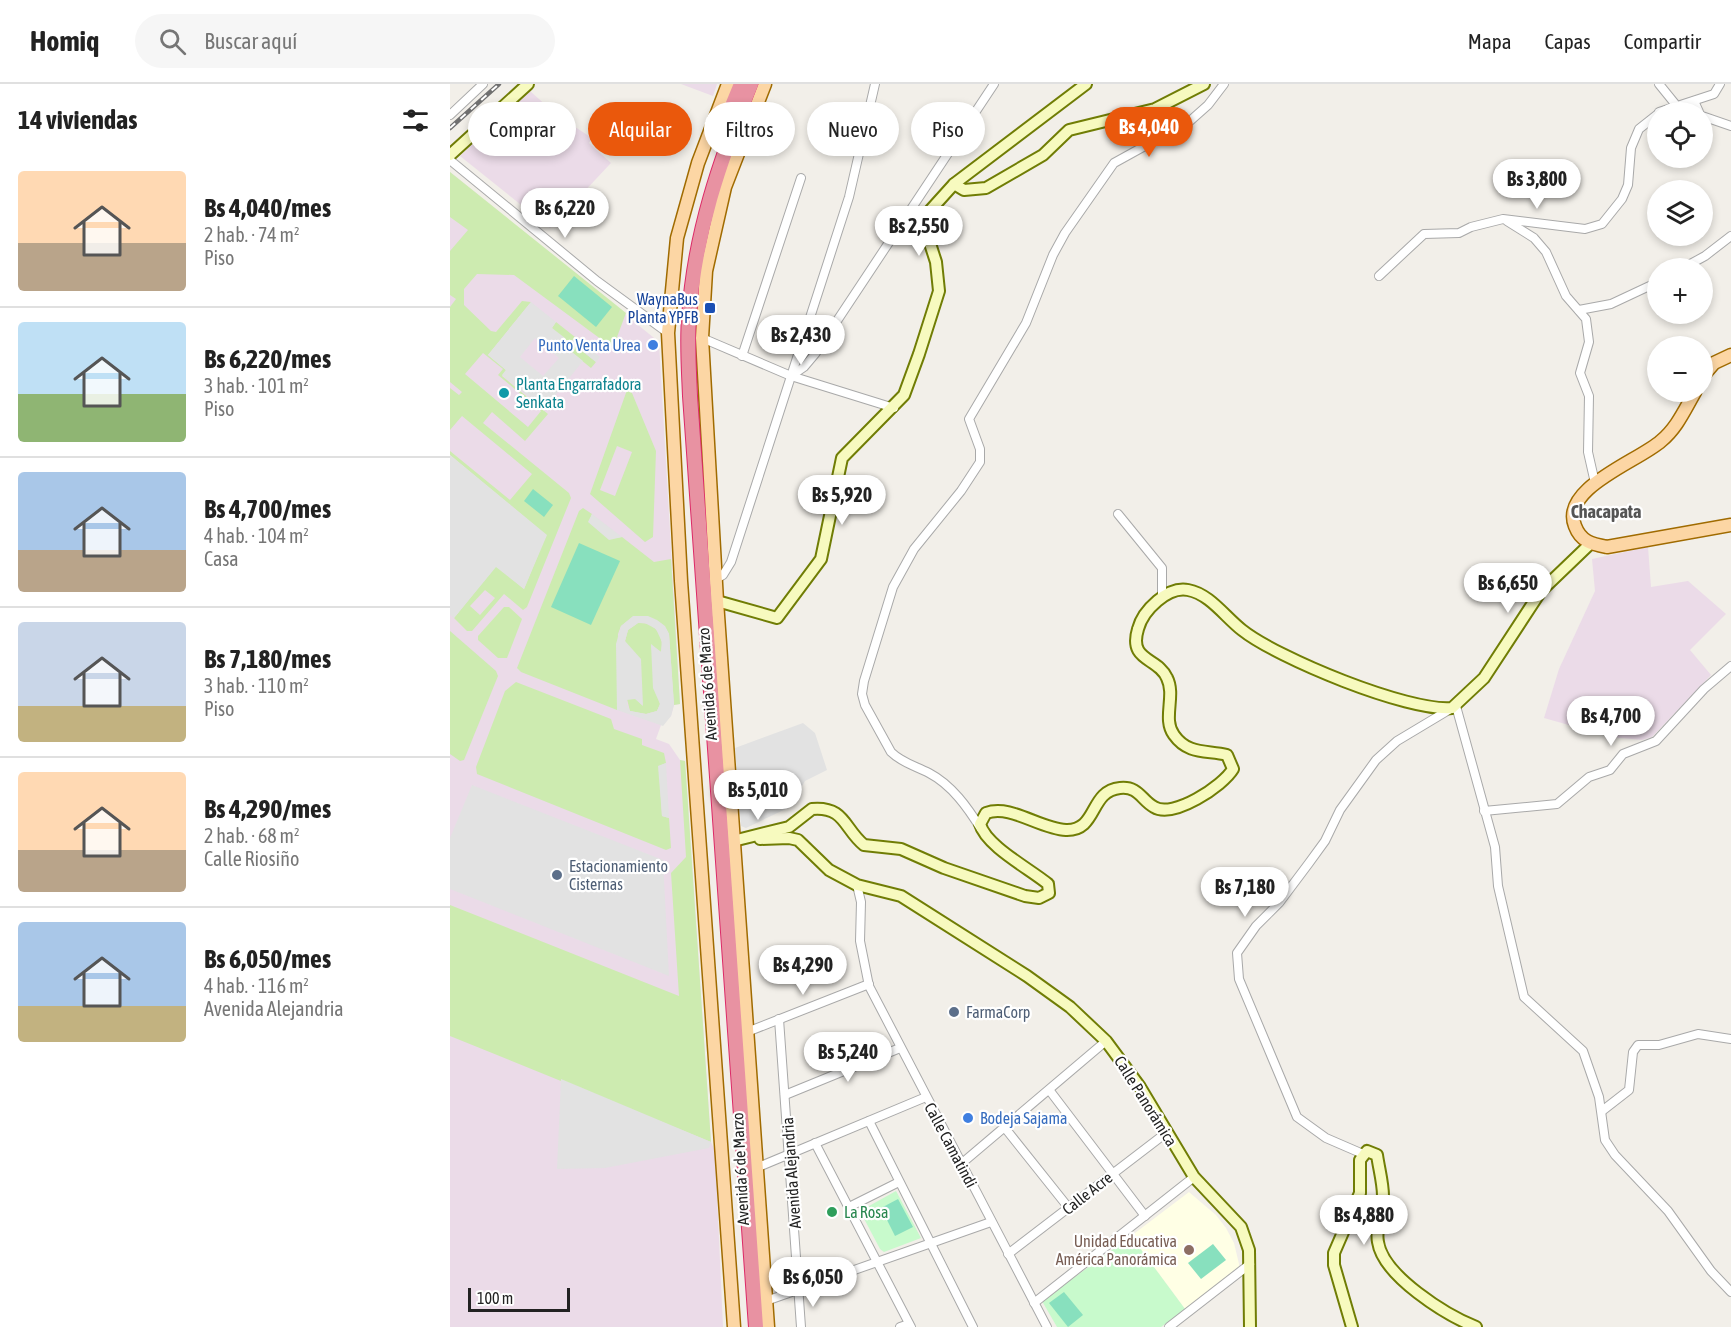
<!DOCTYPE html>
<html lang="es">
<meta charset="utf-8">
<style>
body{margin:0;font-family:"Asap Condensed",sans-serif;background:#f6f6f6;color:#222;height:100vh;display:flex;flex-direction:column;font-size:22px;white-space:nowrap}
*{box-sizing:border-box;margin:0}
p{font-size:20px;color:#767676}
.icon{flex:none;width:33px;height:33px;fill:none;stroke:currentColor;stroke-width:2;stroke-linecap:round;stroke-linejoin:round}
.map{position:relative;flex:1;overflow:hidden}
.drawer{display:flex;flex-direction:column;background:#fff;width:450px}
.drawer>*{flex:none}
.banner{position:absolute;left:18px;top:18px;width:570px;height:54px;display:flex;gap:12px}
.buttons{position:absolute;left:1197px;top:18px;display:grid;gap:12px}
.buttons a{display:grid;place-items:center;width:66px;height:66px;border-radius:50%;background:#fff;box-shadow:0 3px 9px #0003;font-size:30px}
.scale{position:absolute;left:18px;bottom:15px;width:102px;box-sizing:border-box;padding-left:6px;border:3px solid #222;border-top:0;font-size:16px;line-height:21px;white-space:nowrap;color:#222;-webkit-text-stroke:4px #fff;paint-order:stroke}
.price{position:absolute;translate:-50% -51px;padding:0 14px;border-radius:21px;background:#fff;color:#222;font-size:20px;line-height:39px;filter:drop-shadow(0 2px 3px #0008)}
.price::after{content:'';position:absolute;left:50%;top:36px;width:18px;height:14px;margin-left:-9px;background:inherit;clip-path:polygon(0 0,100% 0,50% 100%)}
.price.active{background:#ea580c;color:#fff}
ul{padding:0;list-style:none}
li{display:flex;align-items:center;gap:18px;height:150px;padding:0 18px}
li+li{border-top:2px solid #e0e0e0}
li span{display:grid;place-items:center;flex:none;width:168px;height:120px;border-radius:6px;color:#555}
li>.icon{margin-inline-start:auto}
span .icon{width:72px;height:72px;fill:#fffc;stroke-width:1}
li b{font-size:26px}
h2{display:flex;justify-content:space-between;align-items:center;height:72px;padding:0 18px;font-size:26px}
.pill{padding:0 21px;border-radius:27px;background:#fff;box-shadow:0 3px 9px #0003;font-size:21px;line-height:54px}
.pill.active{background:#ea580c;color:#fff}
header{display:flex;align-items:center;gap:36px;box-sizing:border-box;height:84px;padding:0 30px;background:#fff;border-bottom:2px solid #e0e0e0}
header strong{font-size:28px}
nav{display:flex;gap:33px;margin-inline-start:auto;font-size:21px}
.search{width:420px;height:54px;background:#f6f6f6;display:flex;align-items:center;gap:15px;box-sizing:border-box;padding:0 21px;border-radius:33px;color:#767676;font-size:22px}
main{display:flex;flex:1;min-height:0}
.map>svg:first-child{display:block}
.industrial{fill:#ebdbe8}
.education{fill:#ffffe5}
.grass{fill:#cdebb0;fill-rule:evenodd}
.park{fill:#c8facc}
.pitch{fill:#88e0be}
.parking{fill:#e2e2e2;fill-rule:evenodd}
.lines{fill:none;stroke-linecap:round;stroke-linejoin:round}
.street-casing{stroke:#a9a9a9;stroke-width:10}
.secondary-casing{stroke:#707d05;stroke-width:14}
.primary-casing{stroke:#a06b00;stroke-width:15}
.highway-casing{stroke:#dc2a67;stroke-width:16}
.street{stroke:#fff;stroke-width:8}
.secondary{stroke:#f7fabf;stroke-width:10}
.primary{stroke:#fcd6a4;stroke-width:12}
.highway{stroke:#e892a2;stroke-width:14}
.rail-casing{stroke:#707070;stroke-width:4.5}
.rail{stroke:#fff;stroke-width:2;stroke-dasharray:7;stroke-linecap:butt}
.transit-dot{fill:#1a4fb4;stroke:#fff;stroke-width:2}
.shop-dot{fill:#3f7fe0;stroke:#fff;stroke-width:2}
.culture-dot{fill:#0f9aa8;stroke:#fff;stroke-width:2}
.service-dot{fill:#5c6f8a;stroke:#fff;stroke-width:2}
.leisure-dot{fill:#2e9e5b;stroke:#fff;stroke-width:2}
.education-dot{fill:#8d6e63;stroke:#fff;stroke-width:2}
.labels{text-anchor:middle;stroke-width:4.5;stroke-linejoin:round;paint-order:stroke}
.transit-label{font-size:16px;fill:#164399;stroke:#fff;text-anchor:end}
.shop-label{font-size:16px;fill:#366cbe;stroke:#fff;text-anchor:end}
.culture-label{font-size:16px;fill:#0d838f;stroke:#fff;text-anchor:start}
.street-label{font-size:16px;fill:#222;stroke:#fff}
.service-label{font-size:16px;fill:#4e5e75;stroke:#fff;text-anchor:start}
.leisure-label{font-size:16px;fill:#27864d;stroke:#fff;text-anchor:start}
.education-label{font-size:16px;fill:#785e54;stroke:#fff;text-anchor:end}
.neighbourhood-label{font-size:18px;font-weight:bold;fill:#555;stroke:#fff}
</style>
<header>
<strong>Homiq</strong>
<div class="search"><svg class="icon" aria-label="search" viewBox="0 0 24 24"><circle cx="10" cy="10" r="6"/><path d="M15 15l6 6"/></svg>Buscar aquí</div>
<nav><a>Mapa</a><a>Capas</a><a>Compartir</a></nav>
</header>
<main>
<section class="drawer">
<h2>14 viviendas<svg class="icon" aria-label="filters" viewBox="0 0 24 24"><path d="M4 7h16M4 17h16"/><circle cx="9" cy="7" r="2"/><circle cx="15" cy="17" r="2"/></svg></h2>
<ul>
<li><span style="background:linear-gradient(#ffd9b3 60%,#b9a48a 0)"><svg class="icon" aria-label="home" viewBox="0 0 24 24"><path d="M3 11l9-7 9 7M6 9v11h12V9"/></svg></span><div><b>Bs 4,040/mes</b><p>2 hab. · 74 m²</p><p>Piso</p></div></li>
<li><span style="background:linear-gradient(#bfe0f5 60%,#8fb573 0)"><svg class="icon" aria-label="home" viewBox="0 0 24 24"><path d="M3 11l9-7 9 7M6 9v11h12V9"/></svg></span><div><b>Bs 6,220/mes</b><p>3 hab. · 101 m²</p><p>Piso</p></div></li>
<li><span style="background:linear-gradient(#a9c7e8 65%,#b9a48a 0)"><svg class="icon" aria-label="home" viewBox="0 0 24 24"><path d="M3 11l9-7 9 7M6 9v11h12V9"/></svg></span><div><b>Bs 4,700/mes</b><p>4 hab. · 104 m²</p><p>Casa</p></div></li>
<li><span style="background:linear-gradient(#c9d6e8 70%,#c2b280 0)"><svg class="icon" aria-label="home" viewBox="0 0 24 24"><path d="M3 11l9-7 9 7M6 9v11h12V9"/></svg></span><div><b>Bs 7,180/mes</b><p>3 hab. · 110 m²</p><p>Piso</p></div></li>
<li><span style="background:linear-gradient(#ffd9b3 65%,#b9a48a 0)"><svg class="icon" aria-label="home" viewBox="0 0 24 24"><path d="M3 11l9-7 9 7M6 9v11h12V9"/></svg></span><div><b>Bs 4,290/mes</b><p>2 hab. · 68 m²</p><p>Calle Riosiño</p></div></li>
<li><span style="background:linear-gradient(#a9c7e8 70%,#c2b280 0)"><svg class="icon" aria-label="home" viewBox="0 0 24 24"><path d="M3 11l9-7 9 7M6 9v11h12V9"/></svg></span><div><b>Bs 6,050/mes</b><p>4 hab. · 116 m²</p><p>Avenida Alejandria</p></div></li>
</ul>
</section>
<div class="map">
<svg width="1281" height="1243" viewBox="0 0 1281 1243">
<rect width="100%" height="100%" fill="#f2efe9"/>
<g class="industrial">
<polygon points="231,0 267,0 263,12"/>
<polygon points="80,7 108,32 142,54 139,59 161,79 100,144 10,72"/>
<polygon points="0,88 209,258 230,620 224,621 221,632 211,641 206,655 219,660 230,676 235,677 261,1058 265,1067 273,1243 0,1243"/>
<polygon points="1198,463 1201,503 1238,497 1276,530 1240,566 1261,591 1202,653 1192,656 1161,653 1094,634 1109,585 1145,507 1142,475"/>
</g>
<polygon class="education" points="739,1108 766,1131 776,1144 784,1159 789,1180 789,1184 735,1225 681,1152"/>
<g class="grass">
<path d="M 0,88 L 176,229 L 167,253 L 178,258 L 167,267 L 64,191 L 27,190 L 14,205 L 14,221 L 41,247 L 46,248 L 72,217 L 81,218 L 38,271 L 56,286 L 52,292 L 98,330 L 75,357 L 42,328 L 33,339 L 119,409 L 121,414 L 77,523 L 73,526 L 54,510 L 22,547 L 17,547 L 4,534 L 46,482 L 74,505 L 96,451 L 0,371 L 0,367 L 60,416 L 82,390 L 12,332 L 0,346 L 0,304 L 9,311 L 12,308 L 0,298 L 0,223 L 6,215 L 0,211 L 0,167 L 18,146 L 0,133 ZM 33,269 L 53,285 L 48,291 L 91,327 L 78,343 L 15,290 ZM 35,506 L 45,514 L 30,531 L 20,522 Z"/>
<polygon points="106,238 125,253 121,258 146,278 141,284 110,259 102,244"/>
<path d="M 177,306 L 182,309 L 206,367 L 203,453 L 195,458 L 140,410 ZM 167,362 L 182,368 L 165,412 L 150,406 Z"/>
<path d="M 133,424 L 142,430 L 139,438 L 159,455 L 172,453 L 204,478 L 221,475 L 230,620 L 224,621 L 219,550 C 212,534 199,535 184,532 L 171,542 L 168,550 L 167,626 L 71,588 L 67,584 L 129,427 Z"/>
<polygon points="54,523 59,523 72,535 57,574 48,574 28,556 28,552"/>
<path d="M 188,539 C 205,538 215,552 211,568 L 201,561 L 210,620 L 207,627 L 196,630 L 180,627 L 177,615 L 186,615 L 192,621 L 175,557 L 178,546 Z"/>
<polygon points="0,547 46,587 48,592 14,676 10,677 0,670"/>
<polygon points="66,598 161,635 164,645 192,655 192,661 214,669 216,679 209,682 212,732 219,734 221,764 216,766 27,690 26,683 55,607"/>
<polygon points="230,676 235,677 261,1058 0,952 0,821 229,912 221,789 236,773"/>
</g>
<g class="park">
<polygon points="446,1107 471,1154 434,1168 430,1165 410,1127"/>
<polygon points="681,1152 735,1225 711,1243 607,1243 592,1217"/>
</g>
<g class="pitch">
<polygon points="124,192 162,223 146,243 108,212"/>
<polygon points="83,405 103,421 94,433 74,417"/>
<polygon points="129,459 170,477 141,541 101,523"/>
<polygon points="448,1115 463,1143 445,1152 431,1124"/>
<polygon points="763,1160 776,1176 751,1195 738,1179"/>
<polygon points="614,1208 633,1231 618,1243 599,1219"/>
</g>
<g class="parking">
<path d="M 81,218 L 106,238 L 102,244 L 115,254 L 111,259 L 133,277 L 94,325 L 52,291 L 56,286 L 38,271 ZM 85,254 L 109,274 L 93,292 L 70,273 Z"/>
<polygon points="125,253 150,273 146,278 121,258"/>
<polygon points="0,371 97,451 74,505 46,483 4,534 0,531"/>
<polygon points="142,430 172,453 159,456 138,438"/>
<path d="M 183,532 L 198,532 L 207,536 L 215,542 L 219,550 L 224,621 L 221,632 L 213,642 L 167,626 L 166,560 L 171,542 ZM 188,539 L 195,539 L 206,545 L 212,558 L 211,568 L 201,560 L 203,604 L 210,620 L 207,627 L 196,630 L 180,627 L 177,621 L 177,616 L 185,615 L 193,622 L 191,575 L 175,557 L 178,546 Z"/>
<polygon points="353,639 365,649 377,686 355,697 340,723 296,744 291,742 285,664"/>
<polygon points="216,679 219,734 212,732 208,682"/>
<polygon points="22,701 213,776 219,892 0,805 0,754"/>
<polygon points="111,995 261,1058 259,1064 155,1084 107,1085"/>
</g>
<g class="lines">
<g class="street-casing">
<g id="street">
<polyline points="1209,0 1226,21"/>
<polyline points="1244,17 1249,28"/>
<polyline points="1209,28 1264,10 1270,0"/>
<polyline points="0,31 33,0"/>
<polyline points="1252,32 1281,42"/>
<polyline points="0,76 147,197 218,249"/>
<polyline points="1057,137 1084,154 1096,168 1116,212 1136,235 1139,258 1130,289 1139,312 1138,368 1145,399"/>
<polyline points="450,141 475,144"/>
<polyline points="1233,184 1255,172 1281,152"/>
<polyline points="929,192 974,150 1009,149 1021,143 1053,135 1135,145 1152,140 1172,115 1178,101 1181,64 1189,45 1208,30"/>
<polyline points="1129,226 1161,220 1208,198"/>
<polyline points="252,254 341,292 444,324"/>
<polyline points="292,272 351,94"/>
<polyline points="341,292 354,283 365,270 544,0"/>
<polyline points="668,430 712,484 712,513"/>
<polyline points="266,495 273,491 281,478 399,113 425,0"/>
<polyline points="1006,622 1045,763 1048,802 1074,913 1133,967 1149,1013 1155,1056 1165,1071 1218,1127 1261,1187 1281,1208"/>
<polyline points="1034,727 1107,720 1139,693 1160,686 1173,670 1206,657 1254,605 1281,582"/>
<path d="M 531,745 C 518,724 502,701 479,689 C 466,682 452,679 441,668 L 415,621 L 412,610 L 414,597 L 443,503 L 464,465 L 511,407 L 530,378 L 530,365 L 519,335 L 576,239 L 603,171 L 615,149 L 664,79 L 740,37 L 758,21 L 774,0"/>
<polyline points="407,801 411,818 410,857 419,902 597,1243"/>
<polyline points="329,935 351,1243"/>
<polyline points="297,948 419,900"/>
<polyline points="600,1007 695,1132"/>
<polyline points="335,1011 450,964"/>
<polyline points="1152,1027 1179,1006 1183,968 1188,961 1209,961 1248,950 1281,955"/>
<polyline points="419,1037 523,1243"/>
<polyline points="555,1044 618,1123"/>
<polyline points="365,1059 461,1243"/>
<polyline points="913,1070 876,1054 847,1033 789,895 787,869 806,842 829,819 859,779 875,757 890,726 926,676 947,657 1002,624"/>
<polyline points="511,1080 656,957"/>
<polyline points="306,1084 476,1013"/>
<polyline points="399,1123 449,1098"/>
<polyline points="558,1170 716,1049"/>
<polyline points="316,1217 541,1138"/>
<polyline points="584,1219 744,1093"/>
<polyline points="450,1243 459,1240"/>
<polyline points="719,1243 800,1180"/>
</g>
</g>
<g class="secondary-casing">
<g id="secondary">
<polyline points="0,71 78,0"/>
<polyline points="504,100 514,106 536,104 593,71 619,46 705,25 754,0"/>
<polyline points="267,517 327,534 371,475 392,374 454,311 469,270 489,207 486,178 475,144 476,131 504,100 636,0"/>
<polyline points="310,755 339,754 348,756 379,786 407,801 451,812 577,892 620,923 656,957 690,1003 744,1093 791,1143 799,1166 800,1243"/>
<path d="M 283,757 L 339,743 L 362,725 C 395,722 394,745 414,761 L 451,765 L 494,784 L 575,812 L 589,814 L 599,809 L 598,800 C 580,785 536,762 530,740 L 536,729 C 561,720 590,745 616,746 C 648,747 639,707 670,704 C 689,702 691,716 704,723 C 723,735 773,702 783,685 L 777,671 C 757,666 738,671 724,651 C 712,635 726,612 717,594 C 708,573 678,578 688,545 C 693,526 718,502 738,506 C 760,510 775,533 792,546 C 827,574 958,628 1002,624 L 1034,594 L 1091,507 L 1140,460"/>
<path d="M 902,1243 L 884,1181 L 884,1169 L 910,1109 L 910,1076 L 917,1067 L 927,1071 C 929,1085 933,1099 933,1112 C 933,1127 925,1144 928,1158 C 933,1192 996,1231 1026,1243"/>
</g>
</g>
<g class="primary-casing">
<g id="primary">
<polyline points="278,0 248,79 227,154 218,249 231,497 284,1243"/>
<polyline points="315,0 275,103 256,187 252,254 267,517 318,1243"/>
<polyline points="1252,293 1264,279 1281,271"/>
<path d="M 1245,308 C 1235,325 1227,344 1211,357 C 1189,377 1110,404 1125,442 C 1131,458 1142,460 1157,463 L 1281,441"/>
</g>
</g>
<g class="highway-casing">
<g id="highway">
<path d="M 301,0 C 270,76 244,151 239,234 C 237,260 239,286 240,312 L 306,1243"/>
<polyline points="277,34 291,0"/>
</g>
</g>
<use href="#street" class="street"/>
<use href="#secondary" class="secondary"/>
<use href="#primary" class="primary"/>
<use href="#highway" class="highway"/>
<g class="rail-casing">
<polyline id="rail" points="0,44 49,0"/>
</g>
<use href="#rail" class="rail"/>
</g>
<rect class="transit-dot" x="254" y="218" width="12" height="12" rx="3"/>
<g class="shop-dot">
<circle cx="203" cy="261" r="6"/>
<circle cx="518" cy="1034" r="6"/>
</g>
<circle class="culture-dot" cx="54" cy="309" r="6"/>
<g class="service-dot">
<circle cx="107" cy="791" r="6"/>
<circle cx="504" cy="928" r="6"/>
</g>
<circle class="leisure-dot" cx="382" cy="1128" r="6"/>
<circle class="education-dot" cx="739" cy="1166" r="6"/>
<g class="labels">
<g class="transit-label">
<text x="248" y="221">WaynaBus<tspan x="248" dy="18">Planta YPFB</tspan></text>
</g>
<g class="shop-label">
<text x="191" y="267">Punto Venta Urea</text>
<text x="530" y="1040" text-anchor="start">Bodeja Sajama</text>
</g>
<g class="culture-label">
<text x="66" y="306">Planta Engarrafadora<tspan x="66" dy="18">Senkata</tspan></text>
</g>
<g class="street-label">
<text transform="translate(257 600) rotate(-94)" y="6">Avenida 6 de Marzo</text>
<text transform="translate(696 1017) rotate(58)" y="6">Calle Panorámica</text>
<text transform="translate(501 1061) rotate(62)" y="6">Calle Camatindi</text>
<text transform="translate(290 1085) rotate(-93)" y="6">Avenida 6 de Marzo</text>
<text transform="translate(341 1089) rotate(-94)" y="6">Avenida Alejandria</text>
<text transform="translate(637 1109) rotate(-38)" y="6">Calle Acre</text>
</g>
<g class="service-label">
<text x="119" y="788">Estacionamiento<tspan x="119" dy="18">Cisternas</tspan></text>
<text x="516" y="934">FarmaCorp</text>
</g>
<g class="leisure-label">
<text x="394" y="1134">La Rosa</text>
</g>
<g class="education-label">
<text x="727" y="1163">Unidad Educativa<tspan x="727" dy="18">América Panorámica</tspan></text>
</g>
<g class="neighbourhood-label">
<text x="1156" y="434">Chacapata</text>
</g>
</g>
</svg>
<div class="buttons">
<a><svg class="icon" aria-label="locate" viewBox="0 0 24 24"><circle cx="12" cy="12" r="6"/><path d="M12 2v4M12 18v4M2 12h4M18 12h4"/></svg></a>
<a><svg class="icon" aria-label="layers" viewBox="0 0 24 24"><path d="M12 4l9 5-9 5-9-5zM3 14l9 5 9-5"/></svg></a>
<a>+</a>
<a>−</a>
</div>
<div class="scale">100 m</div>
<b class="price active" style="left:699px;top:74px">Bs 4,040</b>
<b class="price" style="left:1087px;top:126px">Bs 3,800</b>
<b class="price" style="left:115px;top:155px">Bs 6,220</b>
<b class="price" style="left:469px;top:173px">Bs 2,550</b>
<b class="price" style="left:351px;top:282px">Bs 2,430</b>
<b class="price" style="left:392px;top:442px">Bs 5,920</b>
<b class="price" style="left:1058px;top:530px">Bs 6,650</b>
<b class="price" style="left:1161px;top:663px">Bs 4,700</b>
<b class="price" style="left:308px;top:737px">Bs 5,010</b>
<b class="price" style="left:795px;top:834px">Bs 7,180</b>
<b class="price" style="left:353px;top:912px">Bs 4,290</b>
<b class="price" style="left:398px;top:999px">Bs 5,240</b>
<b class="price" style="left:914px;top:1162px">Bs 4,880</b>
<b class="price" style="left:363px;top:1224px">Bs 6,050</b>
<div class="banner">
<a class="pill">Comprar</a>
<a class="pill active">Alquilar</a>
<a class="pill">Filtros</a>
<a class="pill">Nuevo</a>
<a class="pill">Piso</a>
</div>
</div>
</main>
